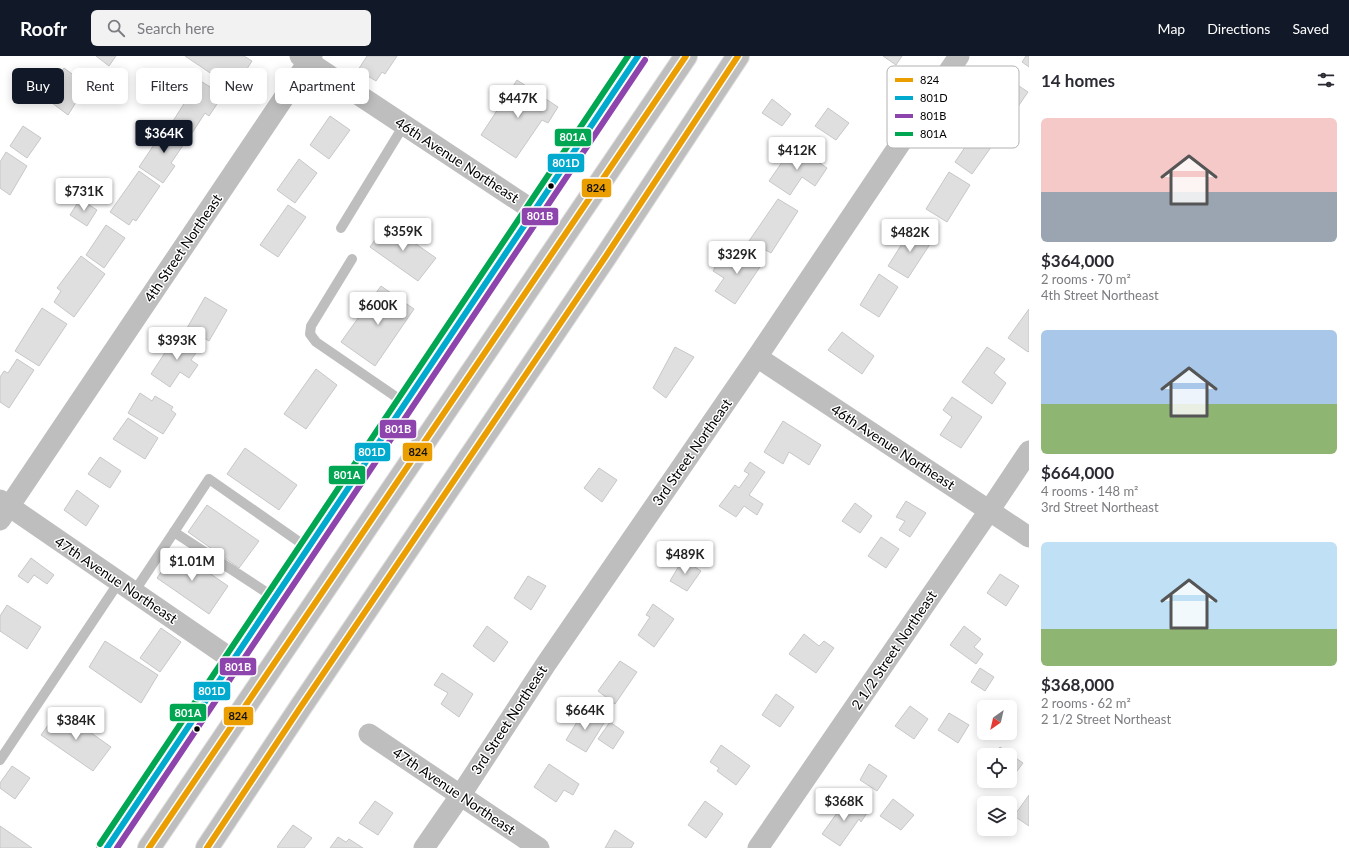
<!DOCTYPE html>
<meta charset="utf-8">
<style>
body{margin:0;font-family:Lato,sans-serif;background:#f2f2f3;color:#2b2b33;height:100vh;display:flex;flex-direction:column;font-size:15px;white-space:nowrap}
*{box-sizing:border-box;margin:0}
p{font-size:13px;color:#7c7c81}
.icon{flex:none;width:22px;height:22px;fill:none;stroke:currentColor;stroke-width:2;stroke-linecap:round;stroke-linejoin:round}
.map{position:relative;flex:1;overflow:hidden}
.drawer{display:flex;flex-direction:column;background:#fff;width:320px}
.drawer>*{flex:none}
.top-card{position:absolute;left:12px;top:12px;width:380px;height:36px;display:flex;gap:8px}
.needle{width:26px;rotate:214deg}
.fabs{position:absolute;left:977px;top:644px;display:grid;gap:8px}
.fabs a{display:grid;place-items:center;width:40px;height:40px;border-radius:6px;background:#fff;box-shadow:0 2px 10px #0003;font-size:20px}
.price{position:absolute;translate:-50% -34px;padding:0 9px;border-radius:4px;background:#fff;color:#222;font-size:13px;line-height:26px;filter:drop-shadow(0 1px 2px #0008)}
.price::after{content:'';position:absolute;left:50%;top:24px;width:12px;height:9px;margin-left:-6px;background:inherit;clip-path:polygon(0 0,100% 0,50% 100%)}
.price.on{background:#111827;color:#fff}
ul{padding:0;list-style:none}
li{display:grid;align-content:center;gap:8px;height:212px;padding:0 12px}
li span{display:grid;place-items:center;height:124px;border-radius:6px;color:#555}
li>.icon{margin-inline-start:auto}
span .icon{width:72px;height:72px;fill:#fffc;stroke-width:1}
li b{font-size:17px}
h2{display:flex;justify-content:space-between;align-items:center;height:48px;padding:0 12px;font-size:17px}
.chip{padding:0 14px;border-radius:6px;background:#fff;box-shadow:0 2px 10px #0003;font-size:14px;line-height:36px}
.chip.on{background:#111827;color:#fff}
header{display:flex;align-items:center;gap:24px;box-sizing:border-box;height:56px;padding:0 20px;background:#111827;color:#fff}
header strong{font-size:19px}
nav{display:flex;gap:22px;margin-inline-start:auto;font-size:14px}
.search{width:280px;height:36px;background:#f2f2f3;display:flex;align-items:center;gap:10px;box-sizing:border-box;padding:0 14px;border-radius:6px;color:#7c7c81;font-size:15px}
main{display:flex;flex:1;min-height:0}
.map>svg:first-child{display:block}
.building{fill:#dfdfdf;stroke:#c7c7c7}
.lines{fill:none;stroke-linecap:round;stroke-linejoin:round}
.primary-casing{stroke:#dbdbdb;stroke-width:24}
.service{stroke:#bebebe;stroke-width:10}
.minor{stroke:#bebebe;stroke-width:21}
.tertiary{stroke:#bebebe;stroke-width:22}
.primary{stroke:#bebebe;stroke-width:22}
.bus-1-casing{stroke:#fff;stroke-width:9}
.bus-2-casing{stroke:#fff;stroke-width:9}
.bus-3-casing{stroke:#fff;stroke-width:9}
.bus-4-casing{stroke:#fff;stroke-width:9}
.bus-1{stroke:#eb9e00;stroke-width:6}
.bus-2{stroke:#00a9ce;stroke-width:6}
.bus-3{stroke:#8e44ad;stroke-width:6}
.bus-4{stroke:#00a651;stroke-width:6}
.bus-dot{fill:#000;stroke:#fff;stroke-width:1.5}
.labels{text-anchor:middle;stroke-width:3;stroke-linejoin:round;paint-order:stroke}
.street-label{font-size:14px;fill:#000;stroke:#fff}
.key{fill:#fff;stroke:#b2b2b2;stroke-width:1}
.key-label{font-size:11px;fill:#000}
.line-badge{stroke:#fff;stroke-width:1.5}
.badge-label{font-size:11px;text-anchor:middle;font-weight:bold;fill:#fff}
.pale-badge-label{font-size:11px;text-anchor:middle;font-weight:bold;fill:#111}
</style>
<header>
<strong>Roofr</strong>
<div class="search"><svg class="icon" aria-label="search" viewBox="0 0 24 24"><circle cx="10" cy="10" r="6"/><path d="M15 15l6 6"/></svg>Search here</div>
<nav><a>Map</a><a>Directions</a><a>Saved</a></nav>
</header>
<main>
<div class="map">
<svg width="1029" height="792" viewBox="0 0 1029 792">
<rect width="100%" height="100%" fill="#fff"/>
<g class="building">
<polygon points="96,0 116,0 109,10"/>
<polygon points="185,0 244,0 252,5 234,33"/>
<polygon points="367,0 397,0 385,18 382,16 376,25 358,14"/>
<polygon points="883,0 902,0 896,9"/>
<polygon points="1026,0 1029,0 1029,11 1022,6"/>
<polygon points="64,12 87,29 68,59 44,41"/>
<polygon points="199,24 223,39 209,60 205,57 192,77 173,65"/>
<polygon points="517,24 558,51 548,67 542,64 516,102 481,79"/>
<polygon points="1010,24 1028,36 1006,68 988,56"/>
<polygon points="772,43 791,58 782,70 762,57"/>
<polygon points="828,52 849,67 836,84 815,70"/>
<polygon points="330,60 350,74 329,103 310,89"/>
<polygon points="168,68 188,82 171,107 175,110 163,127 139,111"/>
<polygon points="23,70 41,82 27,102 10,90"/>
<polygon points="976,75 994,87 972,118 955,106"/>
<polygon points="794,89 827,112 815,130 802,121 790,139 769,125"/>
<polygon points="6,96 27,110 10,139 0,132 0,106"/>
<polygon points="299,103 317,117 295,147 277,134"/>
<polygon points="139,115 160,130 136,165 133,163 129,169 110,156"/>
<polygon points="949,116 970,129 947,166 926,153"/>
<polygon points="80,143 97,154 87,170 70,159"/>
<polygon points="778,143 798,155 771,197 749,185"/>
<polygon points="288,149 306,161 278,201 260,189"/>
<polygon points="386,167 436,202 418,225 370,191"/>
<polygon points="106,169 125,182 104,212 86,199"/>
<polygon points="912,172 932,185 908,222 888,210"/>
<polygon points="745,192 764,205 735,248 715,235 724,222 713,215 721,201 733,210"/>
<polygon points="81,200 105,218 74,261 54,246 61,235 57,232"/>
<polygon points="879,218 898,231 879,261 860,249"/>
<polygon points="381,230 414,253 375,310 341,286"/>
<polygon points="205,241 227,254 209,285 187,272"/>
<polygon points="42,252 67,268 39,310 15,295"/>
<polygon points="1029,253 1029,295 1028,296 1008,282"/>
<polygon points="842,276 874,300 862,318 828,294"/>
<polygon points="178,277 200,291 191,304 198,309 189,322 180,316 170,331 151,318"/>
<polygon points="675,291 694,301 666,342 653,332"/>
<polygon points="987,291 1005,303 994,317 1006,327 992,348 962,326"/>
<polygon points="17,303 34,314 9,352 0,346 0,321 4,315 8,317"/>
<polygon points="316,313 337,329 306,373 284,358"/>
<polygon points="140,337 152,345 155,340 173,351 171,354 176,358 163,378 128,357"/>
<polygon points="952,341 982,361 961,392 940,379 952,361 943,354"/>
<polygon points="128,362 158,382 145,403 113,383"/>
<polygon points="783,365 821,389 809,409 789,396 783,408 764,396"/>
<polygon points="245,392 297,429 279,454 227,418"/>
<polygon points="100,401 121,415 110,432 88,418"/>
<polygon points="750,406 765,416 749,439 763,448 757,459 744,450 736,461 719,450 735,429 739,432 749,418 744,415"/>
<polygon points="599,412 617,424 602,446 584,432"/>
<polygon points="77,434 99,450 86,470 64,454"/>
<polygon points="906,445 926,457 910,481 899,474 905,465 896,461"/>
<polygon points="855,447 872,460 860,477 842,465"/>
<polygon points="207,449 259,485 239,512 188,476"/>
<polygon points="881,481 899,493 886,512 868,500"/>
<polygon points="176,494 228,530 209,558 157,522"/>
<polygon points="31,502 54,519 47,528 34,519 28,527 18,520"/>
<polygon points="683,503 701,515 687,535 670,525"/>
<polygon points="1000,518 1019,530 1006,550 987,537"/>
<polygon points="528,520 546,530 531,554 514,542"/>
<polygon points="653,548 674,563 654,591 638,579 650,561 646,559"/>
<polygon points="7,549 41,571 27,593 0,575 0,560"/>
<polygon points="487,570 508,586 494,606 473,590"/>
<polygon points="964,570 981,583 974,591 983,598 976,608 950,589"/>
<polygon points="161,572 181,586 160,616 140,602"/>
<polygon points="804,578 819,590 824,585 834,592 816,617 789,598"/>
<polygon points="105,585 158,619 141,647 89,611"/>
<polygon points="620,605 637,616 615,648 598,635"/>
<polygon points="980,612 994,621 985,635 971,626"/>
<polygon points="442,617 473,638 459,661 441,648 448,637 434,629"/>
<polygon points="776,638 794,651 780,671 762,659"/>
<polygon points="910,650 928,663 914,683 895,670"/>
<polygon points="585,653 604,667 586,696 566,684"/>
<polygon points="59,654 111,691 93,715 41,679"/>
<polygon points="949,657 969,669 958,687 938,674"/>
<polygon points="610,666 624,676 613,693 598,683"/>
<polygon points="721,689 750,710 736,729 717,715 719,712 710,706"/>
<polygon points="1000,691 1023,707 1011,723 1010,699 994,699"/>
<polygon points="549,708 579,728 573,739 564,734 556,746 534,731"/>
<polygon points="869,708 887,720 877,735 860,724"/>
<polygon points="12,710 30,722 15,743 0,732 0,727"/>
<polygon points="1029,739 1029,770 1014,760"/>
<polygon points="847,743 867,757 861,766 859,763 840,790 822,778"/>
<polygon points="893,743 914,759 901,774 880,760"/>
<polygon points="375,745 393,757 378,779 359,767"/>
<polygon points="705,745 723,758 706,782 688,769"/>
<polygon points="293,769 312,782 304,792 279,792 277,791"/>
<polygon points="0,770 32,792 0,792"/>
<polygon points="615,774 634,787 631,792 605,792"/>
<polygon points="338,781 346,786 349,783 363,792 330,792"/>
</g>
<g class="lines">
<g class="primary-casing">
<g id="primary">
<polyline points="149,792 686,0"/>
<polyline points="207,792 300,652 606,200 738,0"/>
</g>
</g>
<g class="service">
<polyline points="341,172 404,69"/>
<polyline points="352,203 311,270 310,278 316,286 405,347"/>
<polyline points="174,476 209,423 308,492"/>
<polyline points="134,536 174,476 275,542"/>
<polyline points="0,704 119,526"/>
</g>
<g class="minor">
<polyline points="300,0 534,155"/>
<polyline points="757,301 1029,481"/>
<polyline points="0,444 233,604"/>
<polyline points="0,464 312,0"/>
<polyline points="369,678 539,792"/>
<polyline points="424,792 460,740 546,608 757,301 959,0"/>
<polyline points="758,792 989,455 1029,395"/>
</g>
<polyline class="tertiary" points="107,792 638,0"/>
<use href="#primary" class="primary"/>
<g class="bus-1-casing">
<g id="bus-1">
<polyline points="149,792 686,0"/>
<polyline points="207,792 300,652 606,200 738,0"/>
</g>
</g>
<g class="bus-2-casing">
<polyline id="bus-2" points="107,792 638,0"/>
</g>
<g class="bus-3-casing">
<polyline id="bus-3" points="117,792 645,4"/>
</g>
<g class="bus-4-casing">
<polyline id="bus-4" points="100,788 628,0"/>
</g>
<use href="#bus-1" class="bus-1"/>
<use href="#bus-2" class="bus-2"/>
<use href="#bus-3" class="bus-3"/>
<use href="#bus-4" class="bus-4"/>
</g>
<g class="bus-dot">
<circle cx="551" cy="130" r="3.5"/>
<circle cx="197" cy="673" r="3.5"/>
</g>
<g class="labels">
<g class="street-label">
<text transform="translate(457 104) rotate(33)" y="5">46th Avenue Northeast</text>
<text transform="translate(183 192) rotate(-56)" y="5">4th Street Northeast</text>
<text transform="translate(893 391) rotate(33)" y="5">46th Avenue Northeast</text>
<text transform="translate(692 396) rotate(-55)" y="5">3rd Street Northeast</text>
<text transform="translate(116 524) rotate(34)" y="5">47th Avenue Northeast</text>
<text transform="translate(894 594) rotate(-56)" y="5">2 1/2 Street Northeast</text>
<text transform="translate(509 664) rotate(-57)" y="5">3rd Street Northeast</text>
<text transform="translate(454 735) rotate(34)" y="5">47th Avenue Northeast</text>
</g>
</g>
<rect x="887" y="10" width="132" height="82" rx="6" class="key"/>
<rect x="895" y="22" width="18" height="4" fill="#eb9e00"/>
<rect x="895" y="40" width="18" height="4" fill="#00a9ce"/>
<rect x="895" y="58" width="18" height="4" fill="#8e44ad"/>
<rect x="895" y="76" width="18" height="4" fill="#00a651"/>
<g class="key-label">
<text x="920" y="28">824</text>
<text x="920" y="46">801D</text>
<text x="920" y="64">801B</text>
<text x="920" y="82">801A</text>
</g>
<g class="line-badge">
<rect x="554" y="72" width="38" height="19" rx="4" fill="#00a651"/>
<rect x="547" y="97" width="38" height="20" rx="4" fill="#00a9ce"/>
<rect x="581" y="122" width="31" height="20" rx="4" fill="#eb9e00"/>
<rect x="521" y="151" width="38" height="19" rx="4" fill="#8e44ad"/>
<rect x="379" y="363" width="38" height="20" rx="4" fill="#8e44ad"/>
<rect x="354" y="386" width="37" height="20" rx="4" fill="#00a9ce"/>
<rect x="402" y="386" width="31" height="20" rx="4" fill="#eb9e00"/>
<rect x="328" y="409" width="38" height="20" rx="4" fill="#00a651"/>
<rect x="219" y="601" width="38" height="19" rx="4" fill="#8e44ad"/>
<rect x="193" y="625" width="38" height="20" rx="4" fill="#00a9ce"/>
<rect x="169" y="647" width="38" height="19" rx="4" fill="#00a651"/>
<rect x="223" y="650" width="31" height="20" rx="4" fill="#eb9e00"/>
</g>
<g class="badge-label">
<text x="573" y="85">801A</text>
<text x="566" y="111">801D</text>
<text x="540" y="164">801B</text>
<text x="398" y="377">801B</text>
<text x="372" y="400">801D</text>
<text x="347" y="423">801A</text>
<text x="238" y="615">801B</text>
<text x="212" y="639">801D</text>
<text x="188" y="661">801A</text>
</g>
<g class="pale-badge-label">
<text x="596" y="136">824</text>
<text x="418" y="400">824</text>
<text x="238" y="664">824</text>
</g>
</svg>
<div class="fabs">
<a><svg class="needle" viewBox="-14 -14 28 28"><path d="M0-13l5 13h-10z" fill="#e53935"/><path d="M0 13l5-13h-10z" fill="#7c7c81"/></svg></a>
<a><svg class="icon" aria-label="locate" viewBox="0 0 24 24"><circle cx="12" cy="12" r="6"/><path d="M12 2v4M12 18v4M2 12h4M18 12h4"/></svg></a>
<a><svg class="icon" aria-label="layers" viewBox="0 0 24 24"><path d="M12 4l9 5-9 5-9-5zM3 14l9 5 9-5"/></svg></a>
</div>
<b class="price" style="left:518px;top:63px">$447K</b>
<b class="price on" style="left:164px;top:98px">$364K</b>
<b class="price" style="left:797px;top:115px">$412K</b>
<b class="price" style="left:84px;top:156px">$731K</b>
<b class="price" style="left:403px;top:196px">$359K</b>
<b class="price" style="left:910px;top:197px">$482K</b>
<b class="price" style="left:737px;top:219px">$329K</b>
<b class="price" style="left:378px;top:270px">$600K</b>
<b class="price" style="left:177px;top:305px">$393K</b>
<b class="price" style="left:685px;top:519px">$489K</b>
<b class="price" style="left:192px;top:526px">$1.01M</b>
<b class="price" style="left:585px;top:675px">$664K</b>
<b class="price" style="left:76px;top:685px">$384K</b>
<b class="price" style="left:844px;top:766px">$368K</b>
<div class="top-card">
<a class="chip on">Buy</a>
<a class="chip">Rent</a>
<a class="chip">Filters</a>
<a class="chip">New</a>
<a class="chip">Apartment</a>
</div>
</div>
<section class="drawer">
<h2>14 homes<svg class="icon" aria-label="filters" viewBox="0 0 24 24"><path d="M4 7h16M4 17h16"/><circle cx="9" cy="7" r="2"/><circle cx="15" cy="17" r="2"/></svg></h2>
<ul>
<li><span style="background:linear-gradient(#f6c9c9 60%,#9aa5b1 0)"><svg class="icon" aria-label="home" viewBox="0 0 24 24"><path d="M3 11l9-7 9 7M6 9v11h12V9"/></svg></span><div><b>$364,000</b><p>2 rooms · 70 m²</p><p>4th Street Northeast</p></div></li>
<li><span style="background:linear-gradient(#a9c7e8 60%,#8fb573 0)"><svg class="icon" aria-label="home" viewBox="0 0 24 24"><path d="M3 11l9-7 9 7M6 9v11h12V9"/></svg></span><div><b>$664,000</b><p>4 rooms · 148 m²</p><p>3rd Street Northeast</p></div></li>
<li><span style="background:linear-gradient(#bfe0f5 70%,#8fb573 0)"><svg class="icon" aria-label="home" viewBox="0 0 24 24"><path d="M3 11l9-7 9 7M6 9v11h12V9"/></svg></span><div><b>$368,000</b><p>2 rooms · 62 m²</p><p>2 1/2 Street Northeast</p></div></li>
</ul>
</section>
</main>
